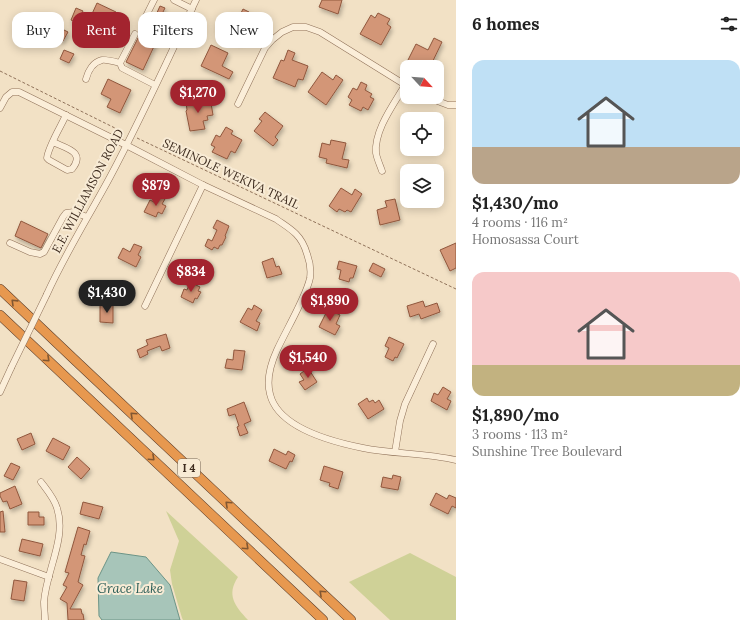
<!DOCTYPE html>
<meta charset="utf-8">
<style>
body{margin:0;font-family:Lora,serif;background:#f6f6f6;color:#222;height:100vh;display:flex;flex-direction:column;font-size:15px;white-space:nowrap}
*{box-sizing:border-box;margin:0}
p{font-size:13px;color:#767676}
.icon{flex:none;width:22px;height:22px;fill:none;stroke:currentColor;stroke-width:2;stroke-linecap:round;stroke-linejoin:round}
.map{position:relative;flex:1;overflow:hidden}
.panel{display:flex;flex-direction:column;background:#fff;width:300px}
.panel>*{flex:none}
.banner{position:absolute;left:12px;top:12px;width:380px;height:36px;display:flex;gap:8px}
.needle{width:26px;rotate:116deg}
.buttons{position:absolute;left:400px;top:60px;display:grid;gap:8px}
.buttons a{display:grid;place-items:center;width:44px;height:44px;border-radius:8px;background:#fff;box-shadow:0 2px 10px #0003;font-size:20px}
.price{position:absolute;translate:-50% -34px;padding:0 9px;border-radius:14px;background:#a3242f;color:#fff;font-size:13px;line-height:26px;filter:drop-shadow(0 1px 2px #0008)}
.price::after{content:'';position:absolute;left:50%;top:24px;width:12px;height:9px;margin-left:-6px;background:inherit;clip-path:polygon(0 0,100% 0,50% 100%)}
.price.active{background:#222;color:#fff}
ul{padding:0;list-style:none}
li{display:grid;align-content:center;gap:8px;height:212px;padding:0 16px}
li span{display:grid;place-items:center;height:124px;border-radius:12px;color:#555}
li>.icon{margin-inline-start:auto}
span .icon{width:72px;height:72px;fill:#fffc;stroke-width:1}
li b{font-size:17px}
h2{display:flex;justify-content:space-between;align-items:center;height:48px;padding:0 16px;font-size:17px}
.chip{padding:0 14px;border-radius:12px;background:#fff;box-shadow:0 2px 10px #0003;font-size:14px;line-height:36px}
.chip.active{background:#a3242f;color:#fff}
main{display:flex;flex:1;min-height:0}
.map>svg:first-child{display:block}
.green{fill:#cfd197}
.water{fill:#a7c5b9;stroke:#6c9487}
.building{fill:#d39677;stroke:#90573d;filter:url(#shadow)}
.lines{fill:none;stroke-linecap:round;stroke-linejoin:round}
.minor-casing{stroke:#8f7159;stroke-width:7}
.highway-casing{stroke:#5c3f2d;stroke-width:10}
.path{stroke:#8f7159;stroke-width:1;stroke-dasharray:3 2;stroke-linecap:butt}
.minor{stroke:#fbeed9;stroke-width:6}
.highway{stroke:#e7984f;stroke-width:9}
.minor-bridge-casing{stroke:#8f7159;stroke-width:7;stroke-linecap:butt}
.minor-bridge{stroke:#fbeed9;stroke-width:6}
.oneway{stroke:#815732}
.labels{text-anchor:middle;stroke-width:4;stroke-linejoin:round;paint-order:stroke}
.shield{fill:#f8ebd5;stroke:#756555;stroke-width:1}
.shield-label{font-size:11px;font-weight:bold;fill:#3d2b1e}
.street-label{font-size:12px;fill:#3d2b1e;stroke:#f8ebd5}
.water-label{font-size:13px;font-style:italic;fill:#2c5e57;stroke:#f8ebd5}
</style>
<main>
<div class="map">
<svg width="456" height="620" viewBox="0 0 456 620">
<defs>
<filter id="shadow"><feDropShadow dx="1.5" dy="3" stdDeviation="2" flood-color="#0004"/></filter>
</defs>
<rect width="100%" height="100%" fill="#f2e1c5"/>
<g class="green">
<path d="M 166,511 L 238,577 C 226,595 235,606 248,620 L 183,620 L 182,618 L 172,584 L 170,570 L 179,541 Z"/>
<polygon points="410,553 456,577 456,620 390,620 349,582"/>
</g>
<polygon class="water" points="111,552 146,557 170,585 180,620 102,620 99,616 98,578"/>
<g class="building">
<polygon points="322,0 342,0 338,14 319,7"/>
<polygon points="97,3 116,12 111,22 107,21 106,23 91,16"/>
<polygon points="160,6 165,8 161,16 165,18 155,39 157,40 143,70 126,62 141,32 147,35"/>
<polygon points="76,8 83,11 77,23 71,20"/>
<polygon points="243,9 249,12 245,21 249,22 245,32 249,33 247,39 242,37 240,42 224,35 226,32 216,27 219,19 227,23 229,18 232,19 234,15 239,17"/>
<polygon points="378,13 390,19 387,24 391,27 381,45 360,34 371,15 375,18"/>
<polygon points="60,28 68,32 63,41 56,38"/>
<polygon points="434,38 442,42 430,67 422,64 421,67 418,67 407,62 416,44 428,50"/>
<polygon points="211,45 228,53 222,66 233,72 229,79 201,66"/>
<polygon points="64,50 74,54 69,63 60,59"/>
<polygon points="288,50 295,53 292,60 308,66 303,80 298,79 295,87 273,78 281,60 284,61"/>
<polygon points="322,72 333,80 336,75 343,80 326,105 308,92"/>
<polygon points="108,79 131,90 120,113 107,107 111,99 101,94"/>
<polygon points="361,82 367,85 365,90 372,94 370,97 374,99 368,110 363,107 361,111 349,105 352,100 348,97 353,88 357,90"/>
<polygon points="205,98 206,103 211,103 213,115 207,116 208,120 203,121 205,129 190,131 186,111 187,110 186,102"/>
<polygon points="265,112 283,126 275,137 278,140 273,146 254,131 262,121 259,119"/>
<polygon points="226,127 233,131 231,134 242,140 235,153 231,151 227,159 212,152 215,147 211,145 216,135 220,137"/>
<polygon points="331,140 346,143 342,159 349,160 347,168 326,163 327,159 319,157 322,143 330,145"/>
<polygon points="341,188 352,195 355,189 362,194 351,212 347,210 345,212 339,209 337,212 329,206"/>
<polygon points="157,196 165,199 162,204 166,206 162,214 158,212 156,217 144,212 150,200 154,202"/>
<polygon points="395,199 400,220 380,225 377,210 387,207 385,201"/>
<polygon points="217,220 229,226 225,236 226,237 222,245 220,245 218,249 214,247 212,250 205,246 208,239 212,241 217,230 213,228"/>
<polygon points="21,221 48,234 41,248 15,236"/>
<polygon points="456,243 456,268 450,271 440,250"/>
<polygon points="134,244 142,247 138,255 141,257 136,267 118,258 123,248 130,252"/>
<polygon points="273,258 276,267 279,266 282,274 267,278 262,262"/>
<polygon points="339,261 357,266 353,278 350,278 349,282 339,279 341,270 337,269"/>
<polygon points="373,263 385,269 381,277 369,271"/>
<polygon points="190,282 200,287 198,291 201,292 197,299 195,298 193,303 181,297 184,289 187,290"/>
<polygon points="423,301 425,307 437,303 440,312 421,319 419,314 410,317 407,306"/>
<polygon points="100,305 113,305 113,323 100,322"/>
<polygon points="254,305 262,310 256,321 260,323 257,331 240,322 248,308 252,310"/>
<polygon points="328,309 340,315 336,324 340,326 335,335 319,327"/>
<polygon points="166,334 170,348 162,351 160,346 147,351 148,354 140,358 137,350 148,345 146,340"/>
<polygon points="389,337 404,344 397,358 395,357 393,361 385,357 389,348 385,346"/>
<polygon points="234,350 245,351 242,370 225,368 227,359 233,360"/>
<polygon points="308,368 317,382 305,390 299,382 304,380 300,374"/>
<polygon points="443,387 451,392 447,399 451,401 447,410 431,401 434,393 438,395"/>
<polygon points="367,398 369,402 373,400 375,403 379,400 384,409 368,419 358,404"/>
<polygon points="244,402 251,421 244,424 248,433 240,436 237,427 239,426 235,414 229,416 227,409"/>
<polygon points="31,433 35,444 22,450 17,439"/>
<polygon points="53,438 70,447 63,460 46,451"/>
<polygon points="274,449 286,455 288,451 295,455 292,462 290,461 286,469 269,461"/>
<polygon points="77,457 90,469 81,479 68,467"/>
<polygon points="11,463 20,467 13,480 4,476"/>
<polygon points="324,466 343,472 338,489 329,486 330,483 320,480"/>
<polygon points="393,475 401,477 398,490 381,487 383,477 392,479"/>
<polygon points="15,486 22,504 10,509 7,501 3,502 0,496 0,493"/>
<polygon points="436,493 447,499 449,495 456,498 456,508 452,506 448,514 430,505"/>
<polygon points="83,502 103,507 99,519 80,514"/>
<polygon points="3,511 5,532 0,532 0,512"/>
<polygon points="28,512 39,512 39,517 44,517 44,525 28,525"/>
<polygon points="78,527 90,531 86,545 84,544 81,555 85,556 78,582 83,585 70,609 81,609 82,614 83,614 84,620 68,620 67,603 60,599 67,587 63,585 69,573 65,572"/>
<polygon points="22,539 43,544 40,556 19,551"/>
<polygon points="14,580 27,582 24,601 11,599"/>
</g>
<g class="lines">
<g class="minor-casing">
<g id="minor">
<polyline points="174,0 192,9"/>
<polyline points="145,18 154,0"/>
<polyline points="135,34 120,63 122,68 155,85"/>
<path d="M 86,79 C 88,71 93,62 102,60 C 105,59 116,62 120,63"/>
<polyline points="427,97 448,105 456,105"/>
<polyline points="238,104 265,48 272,40 282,32 293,27 306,27 320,32 407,86"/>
<path d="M 0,108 L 6,97 L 12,92 L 19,92 L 126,145 L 203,185 L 276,219 C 283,224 290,228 296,234 C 301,239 305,247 307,254 C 310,262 311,271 310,278 C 308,288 303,297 299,306 C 292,321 284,335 277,350 C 271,363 266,379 270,394 C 278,428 333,442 363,448 C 393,454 425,453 456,460"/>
<path d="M 53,142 C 66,148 86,152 72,169 L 67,170 L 49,160 L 47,158 C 48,147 61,126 66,115"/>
<path d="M 382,171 C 380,165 377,159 376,153 C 374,130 394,104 405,85"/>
<polyline points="10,243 30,252 40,254 44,252 63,217 66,213 74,212 87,217"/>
<path d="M 47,294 C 65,254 89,216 110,177 C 141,119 168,59 196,0"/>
<polyline points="145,306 203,185"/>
<polyline points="0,392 11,368"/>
<polyline points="395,452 400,421 405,404 433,344"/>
<path d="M 41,482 C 47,490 54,498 57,508 C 67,538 46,571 44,602 C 44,608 45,614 45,620"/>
<polyline points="0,559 49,577"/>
</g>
</g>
<g class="highway-casing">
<g id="highway">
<polyline points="0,289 78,363 351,620"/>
<polyline points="0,315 323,620"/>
</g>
</g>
<g class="path">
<polyline points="0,71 125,133"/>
<polyline points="137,138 456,289"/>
</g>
<use href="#minor" class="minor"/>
<use href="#highway" class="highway"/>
<g class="minor-bridge-casing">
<polyline id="minor-bridge" points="11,368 47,294"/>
</g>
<use href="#minor-bridge" class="minor-bridge"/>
</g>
<defs><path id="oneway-chevron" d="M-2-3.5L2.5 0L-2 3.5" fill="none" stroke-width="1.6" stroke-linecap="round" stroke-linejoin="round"/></defs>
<g class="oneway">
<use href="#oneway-chevron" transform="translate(14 302) rotate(-136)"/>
<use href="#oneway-chevron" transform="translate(47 359) rotate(43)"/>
<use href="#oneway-chevron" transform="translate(133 415) rotate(-137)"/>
<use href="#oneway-chevron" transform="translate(152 458) rotate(43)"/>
<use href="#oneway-chevron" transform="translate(228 504) rotate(-137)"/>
<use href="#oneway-chevron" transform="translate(246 547) rotate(43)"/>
<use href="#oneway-chevron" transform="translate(322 593) rotate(-137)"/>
</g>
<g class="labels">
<rect class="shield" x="178" y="459" width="22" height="18" rx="3"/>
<g class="shield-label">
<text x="189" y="472">I 4</text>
</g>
<g class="street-label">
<text transform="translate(231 174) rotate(25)" y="4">SEMINOLE WEKIVA TRAIL</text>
<text transform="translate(88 191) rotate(-62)" y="4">E.E. WILLIAMSON ROAD</text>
</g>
<g class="water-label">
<text x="130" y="593">Grace Lake</text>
</g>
</g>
</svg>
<div class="buttons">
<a><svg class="needle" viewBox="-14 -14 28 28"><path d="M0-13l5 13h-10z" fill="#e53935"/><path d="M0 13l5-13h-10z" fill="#767676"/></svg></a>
<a><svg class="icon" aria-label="locate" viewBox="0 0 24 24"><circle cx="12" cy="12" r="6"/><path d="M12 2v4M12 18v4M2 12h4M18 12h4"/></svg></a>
<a><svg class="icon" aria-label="layers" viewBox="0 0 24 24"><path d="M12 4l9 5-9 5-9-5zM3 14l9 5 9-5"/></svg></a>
</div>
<b class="price" style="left:198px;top:114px">$1,270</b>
<b class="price" style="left:156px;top:207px">$879</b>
<b class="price" style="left:191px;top:293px">$834</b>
<b class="price active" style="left:107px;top:314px">$1,430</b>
<b class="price" style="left:330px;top:322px">$1,890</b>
<b class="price" style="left:308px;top:379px">$1,540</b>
<div class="banner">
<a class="chip">Buy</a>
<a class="chip active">Rent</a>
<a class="chip">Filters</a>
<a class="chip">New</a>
</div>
</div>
<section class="panel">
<h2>6 homes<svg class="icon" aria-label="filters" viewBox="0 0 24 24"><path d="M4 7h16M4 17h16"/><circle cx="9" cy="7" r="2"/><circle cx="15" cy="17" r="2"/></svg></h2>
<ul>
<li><span style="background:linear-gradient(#bfe0f5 70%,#b9a48a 0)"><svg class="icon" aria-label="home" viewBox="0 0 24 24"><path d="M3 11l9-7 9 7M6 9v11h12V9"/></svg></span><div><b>$1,430/mo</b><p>4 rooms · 116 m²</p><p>Homosassa Court</p></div></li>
<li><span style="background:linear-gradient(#f6c9c9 75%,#c2b280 0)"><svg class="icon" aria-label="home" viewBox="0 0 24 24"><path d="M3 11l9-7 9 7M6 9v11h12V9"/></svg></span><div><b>$1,890/mo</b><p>3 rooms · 113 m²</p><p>Sunshine Tree Boulevard</p></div></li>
</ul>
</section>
</main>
